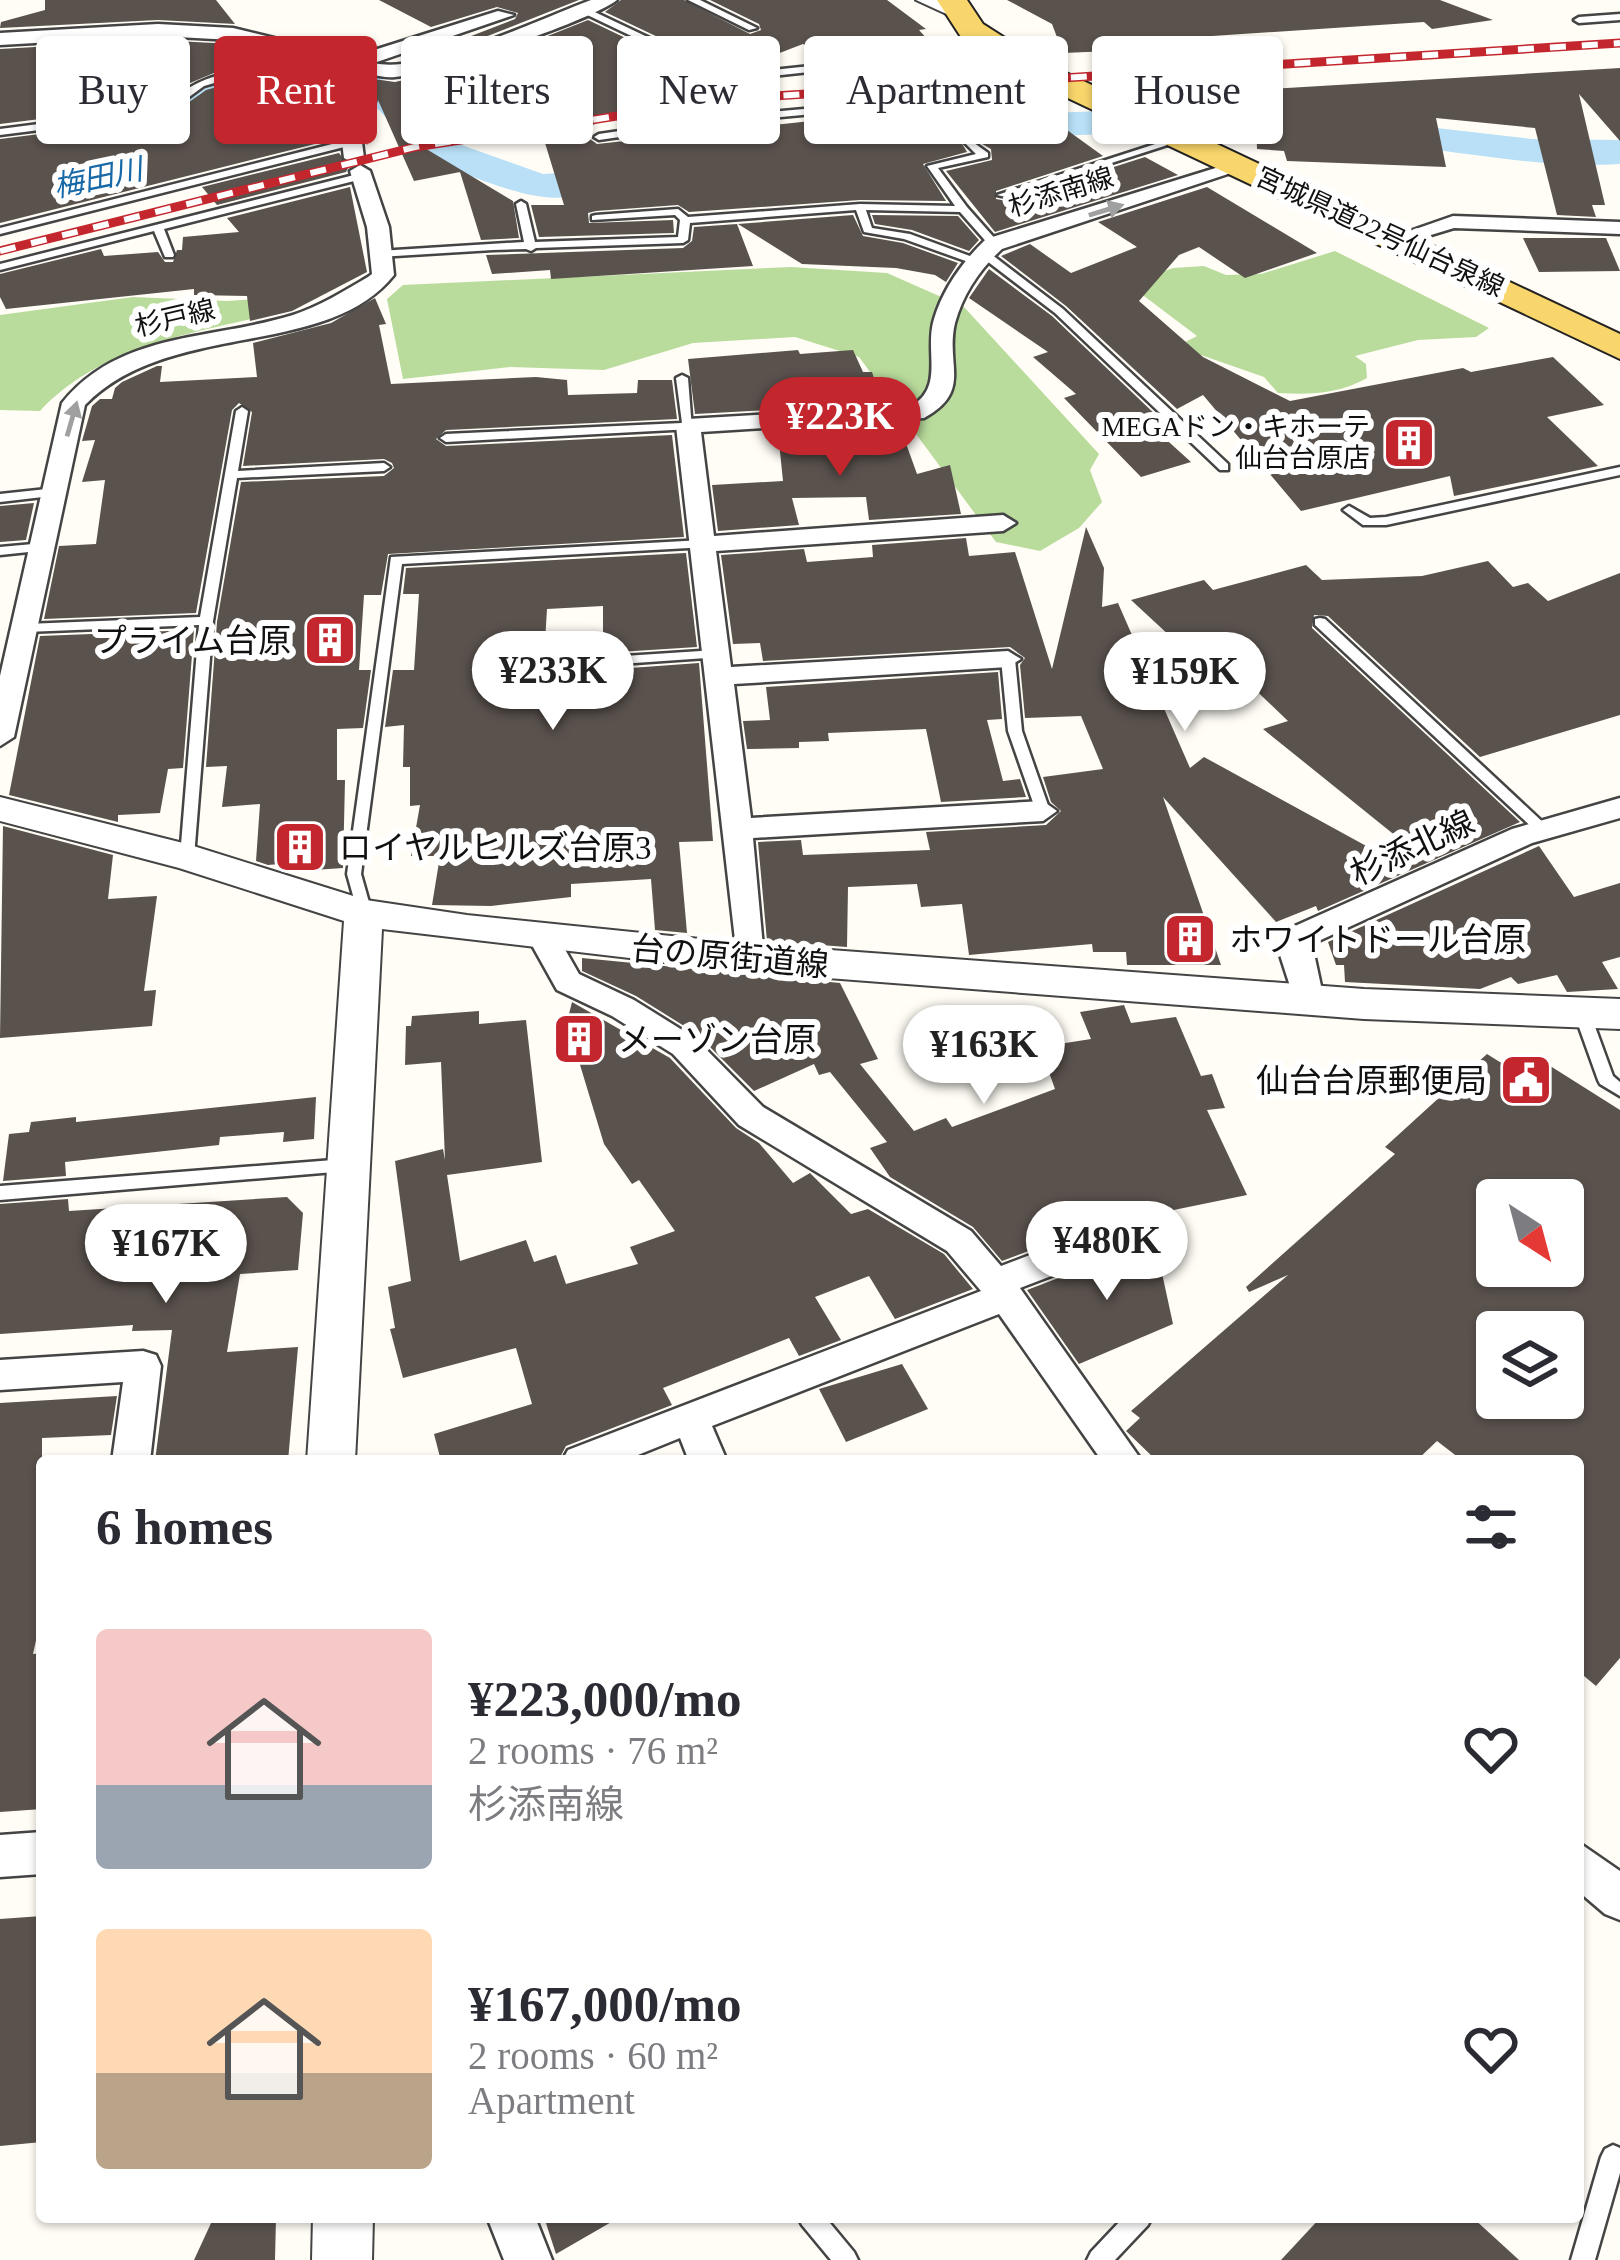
<!DOCTYPE html>
<meta charset="utf-8">
<style>
body{margin:0;font-family:"Times New Roman","Noto Sans JP",serif;background:#f2f2f3;color:#2b2b33;height:100vh;display:flex;flex-direction:column;font-size:45px;white-space:nowrap}
*{box-sizing:border-box;margin:0}
p{font-size:39px;color:#7c7c81}
.icon{flex:none;width:66px;height:66px;fill:none;stroke:currentColor;stroke-width:2;stroke-linecap:round;stroke-linejoin:round}
.map{position:relative;flex:1;overflow:hidden}
.side{position:absolute;left:36px;top:1455px;width:1548px;height:768px;display:flex;flex-direction:column;background:#fff;border-radius:12px;box-shadow:0 3px 9px #0004}
.side>*{flex:none}
.top-card{position:absolute;left:36px;top:36px;width:1548px;height:108px;display:flex;gap:24px}
.needle{width:78px;rotate:144deg}
.tools{position:absolute;left:1476px;top:1179px;display:grid;gap:24px}
.tools a{display:grid;place-items:center;width:108px;height:108px;border-radius:12px;background:#fff;box-shadow:0 3px 9px #0004;font-size:60px}
.price{position:absolute;translate:-50% -102px;padding:0 27px;border-radius:42px;background:#fff;color:#222;font-size:39px;line-height:78px;filter:drop-shadow(0 3px 6px #0008)}
.price::after{content:'';position:absolute;left:50%;top:72px;width:36px;height:27px;margin-left:-18px;background:inherit;clip-path:polygon(0 0,100% 0,50% 100%)}
.price.active{background:#c4262e;color:#fff}
ul{padding:0;list-style:none}
li{display:flex;align-items:center;gap:36px;height:300px;padding:0 60px}
li span{display:grid;place-items:center;flex:none;width:336px;height:240px;border-radius:12px;color:#555}
li>.icon{margin-inline-start:auto}
span .icon{width:144px;height:144px;fill:#fffc;stroke-width:1}
li b{font-size:51px}
h2{display:flex;justify-content:space-between;align-items:center;height:144px;padding:0 60px;font-size:51px}
.chip{padding:0 42px;border-radius:12px;background:#fff;box-shadow:0 3px 9px #0004;font-size:42px;line-height:108px}
.chip.active{background:#c4262e;color:#fff}
.map>svg:first-child{display:block}
.forest{fill:#b9dc9c}
.lines{fill:none;stroke-linecap:round;stroke-linejoin:round}
.stream{stroke:#3f96cf;stroke-width:6}
.river{fill:#b9e0f7;fill-rule:evenodd}
.building{fill:#5a524d;fill-rule:evenodd}
.service-casing{stroke:#444;stroke-width:5}
.minor-casing{stroke:#444;stroke-width:5}
.tertiary-casing{stroke:#444;stroke-width:4}
.primary-casing{stroke:#222;stroke-width:4}
.service{fill:#fff;fill-rule:evenodd}
.minor{fill:#fff;fill-rule:evenodd}
.tertiary{fill:#fff;fill-rule:evenodd}
.primary{fill:#f9d66b;fill-rule:evenodd}
.rail-casing{stroke:#c4262e;stroke-width:9}
.rail{stroke:#fff;stroke-width:6;stroke-dasharray:16;stroke-linecap:butt}
.oneway{fill:#a0a0a0}
.labels{text-anchor:middle;stroke-width:12;stroke-linejoin:round;paint-order:stroke}
.far-street-label{font-size:27px;fill:#111;stroke:#fff}
.far-poi-label{font-size:27px;fill:#111;stroke:#fff;text-anchor:end}
.far-water-label{font-size:30px;font-style:italic;fill:#1768a6;stroke:#fff}
.poi-label{font-size:33px;fill:#111;stroke:#fff;text-anchor:start}
.street-label{font-size:33px;fill:#111;stroke:#fff}
</style>
<div class="map">
<svg width="1620" height="2260" viewBox="0 0 1620 2260">
<rect width="100%" height="100%" fill="#fffdf5"/>
<g class="forest">
<path d="M 1335,251 L 1489,328 L 1476,337 L 1418,340 L 1355,356 L 1366,364 L 1367,378 C 1338,394 1311,395 1278,393 L 1264,377 L 1198,354 L 1183,343 L 1197,336 L 1140,293 L 1148,277 L 1173,268 L 1204,266 L 1226,275 L 1261,274 Z"/>
<polygon points="791,267 887,273 964,307 1099,454 1090,470 1102,502 1079,528 1040,551 996,542 859,357 795,337 693,343 604,370 510,367 403,379 387,299 403,285"/>
<path d="M 304,296 L 295,309 C 207,331 104,342 40,411 L 0,410 L 0,315 L 133,297 L 227,301 Z"/>
</g>
<g class="lines">
<polyline class="stream" points="348,77 355,73"/>
<g class="river">
<path d="M 268,64 L 307,71 L 348,65 L 362,69 L 417,97 L 434,124 L 456,143 L 543,174 L 575,172 L 644,145 L 658,148 L 664,157 L 658,166 C 577,201 562,210 476,178 C 453,170 431,164 412,147 C 389,126 379,98 344,90 C 333,88 319,94 308,94 C 296,94 284,89 272,88 C 207,83 225,134 192,161 C 150,195 54,206 0,212 L 0,186 C 39,182 138,173 164,143 C 171,135 173,119 179,108 C 197,73 233,72 268,64 Z"/>
<path d="M 1127,110 L 1332,116 L 1532,139 L 1620,140 L 1620,164 C 1540,169 1463,151 1383,144 C 1247,131 1109,131 972,140 L 958,136 L 952,128 L 958,120 L 972,116 Z"/>
</g>
</g>
<g class="building">
<polygon points="45,0 216,0 235,24 158,20 0,28 1,22 45,10"/>
<polygon points="379,0 579,0 480,39 417,57 515,19 518,13 497,7 431,27"/>
<polygon points="621,0 684,0 750,34 761,30 759,24 710,0 887,0 926,29 919,30 928,40 917,42 924,49 878,54 865,38 823,54 803,44 569,134 593,133 590,139 597,144 951,106 987,108 1001,103 1006,107 1024,99 1103,156 996,191 996,199 1007,201 1145,157 1178,175 995,232 946,171 992,160 991,149 968,136 961,142 967,152 923,164 946,201 860,200 689,212 678,205 596,211 588,213 589,223 673,220 674,233 539,237 531,205 564,205 534,107 506,114 501,108 491,111 490,102 447,70 510,50 577,86 588,84 589,76 530,43 588,20 686,67 700,64 696,55 605,12"/>
<polygon points="1007,0 1440,0 1493,20 1432,29 1424,22 1152,40 1154,44 1111,47 1111,51 1063,53 1052,24"/>
<polygon points="158,40 232,44 307,62 221,70 183,86 161,104 0,124 0,49"/>
<polygon points="1620,68 1620,141 1579,94 1605,205 1592,205 1596,217 1557,215 1535,128 1436,118 1446,167 1287,161 1284,151 1257,149 1255,90"/>
<polygon points="427,75 480,114 403,135 513,201 519,238 481,240 460,172 414,181 378,100 367,145 338,93 341,83 359,77 395,82"/>
<polygon points="311,78 309,95 335,139 0,223 0,139 167,118 206,90 243,80"/>
<polygon points="339,153 349,166 346,172 217,205 202,187"/>
<polygon points="350,187 367,272 292,311 250,321 247,296 194,295 194,289 6,309 0,297 0,274 101,249 104,256 158,252 165,262 173,262 177,250 182,250 183,237 239,232 227,218"/>
<polygon points="1207,187 1317,253 1245,278 1199,247 1179,255 1139,301 1203,357 1290,401 1463,368 1471,372 1553,357 1604,405 1547,417 1598,466 1454,496 1450,476 1301,511 1203,395 1177,409 1066,306 1001,256 1030,244 1071,273 1137,247 1098,222"/>
<polygon points="853,215 863,236 903,243 958,263 946,282 935,275 896,268 802,264 738,224"/>
<polygon points="872,215 958,216 979,240 969,251 912,230 875,224"/>
<polygon points="737,224 753,266 551,279 550,270 492,274 486,255 683,248 692,241 694,227"/>
<polygon points="1523,238 1606,238 1620,271 1539,272"/>
<polygon points="989,269 1052,316 1159,418 1149,424 1191,462 1141,477 1064,398 1076,394 1033,357 1048,352 969,298"/>
<polygon points="375,298 386,324 379,325 391,384 536,377 567,380 568,395 637,393 638,380 672,380 677,419 446,430 436,439 446,446 672,435 684,537 388,554 381,595 364,595 359,670 371,670 363,728 337,729 337,780 345,780 343,868 314,870 315,861 268,865 256,861 260,804 222,807 227,766 206,767 217,622 241,482 384,476 394,468 392,463 384,459 243,466 252,412 239,403 232,410 196,613 44,619 59,546 96,544 105,480 82,482 95,440 82,441 92,406 100,399 112,399 115,388 122,382 157,366 162,366 160,382 257,377 253,343 331,323"/>
<polygon points="798,350 800,354 853,350 863,372 872,372 879,393 888,392 892,403 695,414 688,359"/>
<polygon points="899,424 917,474 950,465 961,514 869,520 866,497 792,498 799,525 718,531 712,485 783,481 778,432"/>
<polygon points="34,503 26,540 0,542 0,506"/>
<polygon points="1086,527 1104,568 1102,607 1118,603 1190,768 1204,757 1390,859 1402,841 1263,729 1288,721 1218,654 1198,662 1131,600 1204,580 1213,590 1306,565 1322,580 1422,576 1488,561 1513,587 1528,583 1548,601 1620,573 1620,715 1480,757 1328,616 1314,615 1312,628 1520,822 1318,911 1316,906 1276,922 1163,797 1221,965 1127,965 1126,952 1093,952 1092,944 969,955 962,904 921,907 917,884 848,887 847,947 767,941 758,842 801,840 803,855 930,850 926,832 1046,825 1061,811 1051,802 1043,777 1103,769 1081,716 1025,718 1020,665 1025,658 1010,647 763,661 760,643 733,644 721,555 804,549 807,562 873,557 872,545 966,538 969,556 1015,552 1052,669"/>
<polygon points="686,553 697,647 603,653 603,606 547,609 544,658 537,667 548,674 699,663 713,841 679,842 687,933 655,930 651,879 571,884 571,897 491,906 432,905 440,856 411,856 420,805 410,806 410,767 403,767 404,725 385,727 393,670 414,670 419,594 403,594 406,568"/>
<polygon points="194,630 183,768 168,769 160,813 118,815 118,822 9,795 40,636"/>
<polygon points="998,672 1002,719 987,720 1003,781 1020,779 1026,797 941,802 926,729 828,733 829,741 799,742 799,748 747,749 743,721 770,720 766,687"/>
<polygon points="3,826 113,855 108,899 157,896 144,991 156,990 152,1026 0,1038"/>
<polygon points="1539,846 1574,897 1620,883 1620,957 1602,962 1618,989 1567,992 1557,975 1518,984 1511,977 1480,989 1345,982 1344,965 1336,965 1328,942"/>
<polygon points="582,958 840,983 878,1059 860,1064 914,1131 946,1118 952,1127 1055,1089 1040,1047 1091,1039 1080,1012 1124,1005 1131,1023 1176,1017 1201,1076 1212,1074 1225,1108 1207,1110 1247,1195 1159,1213 1142,1208 1002,1261 973,1227 890,1177 870,1148 887,1142 830,1072 819,1075 814,1064 754,1091 697,1034 636,996 582,971"/>
<polygon points="572,1002 670,1058 736,1128 759,1143 793,1183 810,1173 851,1214 868,1209 944,1254 973,1289 895,1319 869,1276 815,1297 841,1340 799,1356 789,1338 663,1388 672,1405 566,1446 558,1461 441,1461 434,1434 532,1404 516,1348 403,1378 390,1329 395,1328 388,1287 411,1281 395,1161 443,1149 445,1160 441,1062 405,1065 406,1026 411,1026 412,1016 479,1011 479,1024 526,1020 542,1162 447,1175 460,1261 526,1240 534,1262 556,1255 566,1284 638,1264 630,1247 675,1231 639,1180 632,1184 604,1144 567,1022"/>
<path d="M 1487,1054 L 1519,1074 L 1536,1057 L 1620,1110 L 1620,1658 L 1596,1686 L 1578,1671 L 1578,1461 L 1463,1461 L 1437,1441 L 1416,1461 L 1157,1461 L 1126,1431 L 1140,1418 L 1131,1411 L 1288,1275 L 1249,1292 L 1246,1287 L 1395,1154 L 1385,1147 ZM 1497,1200 L 1563,1200 L 1563,1266 L 1497,1266 ZM 1497,1332 L 1563,1332 L 1563,1398 L 1497,1398 Z"/>
<polygon points="316,1097 314,1139 283,1142 284,1132 220,1137 219,1145 65,1162 66,1176 3,1181 9,1134 29,1132 31,1122 76,1117 76,1122"/>
<polygon points="287,1197 303,1213 298,1270 240,1274 227,1352 298,1347 288,1461 155,1461 172,1330 132,1331 133,1325 0,1334 0,1204 68,1199 69,1211"/>
<polygon points="1155,1241 1173,1324 1079,1364 1027,1290"/>
<polygon points="902,1364 928,1409 846,1442 819,1389"/>
<polygon points="117,1396 111,1435 42,1438 42,1613 33,1654 42,1653 42,1809 0,1812 0,1403"/>
<polygon points="42,1916 42,2142 0,2146 0,1919"/>
<polygon points="249,2217 276,2217 275,2260 194,2260 212,2221"/>
<polygon points="544,2217 620,2217 556,2254"/>
<polygon points="1321,2217 1472,2217 1519,2260 1281,2260"/>
</g>
<g class="lines">
<g class="service-casing">
<g id="service">
<polygon points="688,0 700,0 757,28 749,30"/>
<polygon points="582,6 694,59 696,61 688,63 579,11 577,9"/>
<polygon points="1620,14 1620,20 1579,23 1574,20 1579,17"/>
<polygon points="503,37 509,37 587,80 579,82 503,41"/>
<polygon points="1000,46 1003,47 1003,51 763,77 758,74 763,71"/>
<polygon points="426,64 432,64 487,106 487,110 481,110 426,68"/>
<path d="M 265,67 L 332,67 L 337,70 L 332,73 L 242,75 L 204,86 L 166,114 L 0,135 L 0,129 L 163,108 C 192,79 224,71 265,67 Z"/>
<polygon points="1070,85 1075,88 1073,90 715,123 599,140 594,137 599,134 715,117"/>
<polygon points="1177,137 1186,139 1006,197 997,195"/>
<polygon points="352,139 357,142 356,144 0,234 0,228"/>
<polygon points="970,140 988,153 988,157 938,168 967,207 998,242 998,246 990,246 960,212 866,210 872,228 910,234 978,259 979,261 974,264 904,239 864,232 856,210 690,223 688,240 683,243 536,248 531,251 526,249 493,250 379,257 374,254 379,251 524,242 516,204 521,201 526,204 535,242 678,237 680,220 675,215 592,220 592,216 596,215 678,209 688,217 860,204 955,206 927,166 976,154 965,143"/>
<polygon points="362,173 367,176 366,178 164,229 174,255 173,257 165,257 154,231 0,270 0,264"/>
<polygon points="979,251 987,251 1063,309 1228,464 1228,470 1220,470 1055,313 979,255"/>
<polygon points="682,375 688,378 692,429 446,442 440,438 446,434 682,423 676,378"/>
<polygon points="242,407 248,411 238,471 384,463 390,467 384,471 237,478 213,621 194,857 187,862 180,857 199,625 26,632 19,628 26,624 200,617 236,411"/>
<polygon points="1620,467 1620,475 1386,525 1363,525 1343,510 1349,506 1370,518 1386,517"/>
<polygon points="56,488 62,492 60,495 0,502 0,494"/>
<polygon points="703,540 707,541 707,547 402,564 361,874 372,913 369,917 359,917 347,874 391,557"/>
<polygon points="44,543 50,547 48,550 0,555 0,547"/>
<polygon points="1320,618 1325,619 1547,826 1549,829 1547,832 1537,832 1315,625 1315,619"/>
<polygon points="716,650 721,651 721,657 548,669 541,665 548,661"/>
<polygon points="1008,655 1015,659 1022,731 1050,811 1043,816 1036,811 1008,731 1001,659"/>
<polygon points="1582,1007 1590,1013 1613,1076 1620,1082 1620,1096 1600,1084 1598,1080 1574,1013"/>
<polygon points="346,1159 352,1160 354,1165 352,1170 346,1171 0,1200 0,1186"/>
<polygon points="1613,2145 1620,2148 1620,2173 1595,2260 1571,2260 1601,2157 1605,2149"/>
<polygon points="798,2217 825,2217 854,2252 858,2260 831,2260 802,2225"/>
<polygon points="1124,2217 1152,2217 1148,2225 1115,2260 1087,2260 1091,2252"/>
</g>
</g>
<g class="minor-casing">
<g id="minor">
<path d="M 591,0 L 617,0 C 589,22 434,73 395,77 C 375,79 360,67 340,74 L 333,93 L 362,142 L 364,158 L 354,164 L 344,158 L 342,142 L 313,93 L 322,70 L 332,64 L 233,40 L 158,36 L 0,45 L 0,33 L 158,24 L 233,28 L 352,57 L 498,11 L 514,15 L 374,63 C 423,75 540,19 591,0 Z"/>
<path d="M 1235,162 L 1252,166 L 1002,249 C 980,269 963,294 955,323 C 945,365 973,391 924,418 L 701,432 L 714,536 L 1003,515 L 1016,523 L 1003,531 L 716,551 L 731,667 L 1008,651 L 1021,659 L 1008,667 L 734,684 L 751,818 L 1043,801 L 1057,811 L 1043,821 L 753,838 L 764,958 L 760,966 L 738,966 L 676,426 L 688,419 L 911,406 C 945,387 924,351 934,319 C 943,289 963,261 986,239 Z"/>
<path d="M 360,165 L 370,171 L 389,227 L 394,275 C 326,360 169,319 85,405 L 14,737 L 0,746 L 0,676 L 62,403 C 119,331 213,340 293,315 C 320,306 344,291 368,277 L 372,274 L 367,227 L 350,171 Z"/>
<polygon points="1453,216 1620,222 1620,234 1454,228 1398,245 1387,239"/>
<polygon points="1620,798 1620,818 1532,843 1312,944 1324,1000 1319,1008 1297,1008 1280,955 1286,930 1512,829"/>
<polygon points="543,927 554,930 579,974 634,1000 695,1038 763,1107 971,1231 1001,1266 1144,1212 1156,1216 1161,1226 1156,1236 1020,1288 1142,1461 1102,1461 999,1314 712,1426 727,1461 689,1461 680,1438 623,1461 562,1461 568,1450 981,1291 947,1251 739,1125 673,1054 612,1016 557,990 528,938 532,930"/>
<polygon points="143,1351 156,1355 161,1366 150,1461 112,1461 123,1382 0,1390 0,1360"/>
<polygon points="42,1832 42,1874 0,1877 0,1835"/>
<polygon points="1578,1842 1620,1871 1620,1920 1605,1914 1578,1891"/>
<polygon points="487,2217 535,2217 552,2260 504,2260"/>
</g>
</g>
<g class="tertiary-casing">
<g id="tertiary">
<polygon points="916,0 949,0 965,10 953,17"/>
<polygon points="0,797 187,844 366,900 467,915 749,944 1364,989 1620,999 1620,1029 1364,1019 749,972 382,929 355,1461 307,1461 344,921 179,868 0,821"/>
<polygon points="313,2217 373,2217 372,2260 312,2260"/>
</g>
</g>
<g class="primary-casing">
<polygon id="primary" points="937,0 967,0 983,24 1041,61 1620,334 1620,359 1019,75 961,37"/>
</g>
<use href="#service" class="service"/>
<use href="#minor" class="minor"/>
<use href="#tertiary" class="tertiary"/>
<use href="#primary" class="primary"/>
<g class="rail-casing">
<polyline id="rail" points="0,251 415,147 728,99 1620,43"/>
</g>
<use href="#rail" class="rail"/>
</g>
<defs><path id="oneway-solid" d="M-6-.8H1V-3.2L6.5 0L1 3.2V.8H-6Z" transform="scale(3)"/></defs>
<g class="oneway">
<use href="#oneway-solid" transform="translate(1106 210) rotate(-17)"/>
<use href="#oneway-solid" transform="translate(72 419) rotate(-74)"/>
</g>
<defs>
<g id="building-square" transform="scale(2.7)"><rect x="-9" y="-9" width="18" height="18" rx="4" fill="#c4262e" stroke="#fff"/><path d="M-4-6H4V6H1V3H-1V6H-4ZM-2.5-4.3h1.7v1.8h-1.7ZM.8-4.3h1.7v1.8H.8ZM-2.5-1h1.7V.8h-1.7ZM.8-1h1.7V.8H.8Z" fill="#fff"/></g>
<g id="civic-square" transform="scale(2.7)"><rect x="-9" y="-9" width="18" height="18" rx="4" fill="#c4262e" stroke="#fff"/><path d="M-.6-6.5H3V-4.5H.6V-3L4-1V1h2V6H-6V1h2V-1L-.6-3ZM-1.2 2.5V6h2.4V2.5Z" fill="#fff"/></g>
</defs>
<g fill-rule="evenodd">
<use href="#building-square" x="1409" y="443"/>
<use href="#building-square" x="330" y="640"/>
<use href="#building-square" x="300" y="847"/>
<use href="#building-square" x="1190" y="939"/>
<use href="#building-square" x="579" y="1039"/>
<use href="#civic-square" x="1526" y="1080"/>
</g>
<g class="labels">
<g class="far-street-label">
<text transform="translate(1061 192) rotate(-17)" y="9">杉添南線</text>
<text transform="translate(1380 232) rotate(25)" y="9">宮城県道22号仙台泉線</text>
<text transform="translate(175 318) rotate(-13)" y="9">杉戸線</text>
</g>
<g class="far-poi-label">
<text x="1370" y="436">MEGAドン・キホーテ<tspan x="1370" dy="31">仙台台原店</tspan></text>
</g>
<g class="far-water-label">
<text transform="translate(98 178) rotate(-12)" y="10">梅田川</text>
</g>
<g class="poi-label">
<text x="291" y="652" text-anchor="end">プライム台原</text>
<text x="339" y="859">ロイヤルヒルズ台原3</text>
<text x="1229" y="951">ホワイトドール台原</text>
<text x="618" y="1051">メーゾン台原</text>
<text x="1487" y="1092" text-anchor="end">仙台台原郵便局</text>
</g>
<g class="street-label">
<text transform="translate(1412 847) rotate(-25)" y="12">杉添北線</text>
<text transform="translate(730 956) rotate(5)" y="12">台の原街道線</text>
</g>
</g>
</svg>
<div class="tools">
<a><svg class="needle" viewBox="-14 -14 28 28"><path d="M0-13l5 13h-10z" fill="#e53935"/><path d="M0 13l5-13h-10z" fill="#7c7c81"/></svg></a>
<a><svg class="icon" aria-label="layers" viewBox="0 0 24 24"><path d="M12 4l9 5-9 5-9-5zM3 14l9 5 9-5"/></svg></a>
</div>
<b class="price active" style="left:840px;top:479px">¥223K</b>
<b class="price" style="left:553px;top:733px">¥233K</b>
<b class="price" style="left:1185px;top:734px">¥159K</b>
<b class="price" style="left:984px;top:1107px">¥163K</b>
<b class="price" style="left:1107px;top:1303px">¥480K</b>
<b class="price" style="left:166px;top:1306px">¥167K</b>
<div class="top-card">
<a class="chip">Buy</a>
<a class="chip active">Rent</a>
<a class="chip">Filters</a>
<a class="chip">New</a>
<a class="chip">Apartment</a>
<a class="chip">House</a>
</div>
<section class="side">
<h2>6 homes<svg class="icon" aria-label="filters" viewBox="0 0 24 24"><path d="M4 7h16M4 17h16"/><circle cx="9" cy="7" r="2"/><circle cx="15" cy="17" r="2"/></svg></h2>
<ul>
<li><span style="background:linear-gradient(#f6c9c9 65%,#9aa5b1 0)"><svg class="icon" aria-label="home" viewBox="0 0 24 24"><path d="M3 11l9-7 9 7M6 9v11h12V9"/></svg></span><div><b>¥223,000/mo</b><p>2 rooms · 76 m²</p><p>杉添南線</p></div><svg class="icon" aria-label="heart" viewBox="0 0 24 24"><path d="M12 20l-8-8c-3-5 5-10 8-4 3-6 11-1 8 4z"/></svg></li>
<li><span style="background:linear-gradient(#ffd9b3 60%,#b9a48a 0)"><svg class="icon" aria-label="home" viewBox="0 0 24 24"><path d="M3 11l9-7 9 7M6 9v11h12V9"/></svg></span><div><b>¥167,000/mo</b><p>2 rooms · 60 m²</p><p>Apartment</p></div><svg class="icon" aria-label="heart" viewBox="0 0 24 24"><path d="M12 20l-8-8c-3-5 5-10 8-4 3-6 11-1 8 4z"/></svg></li>
</ul>
</section>
</div>
